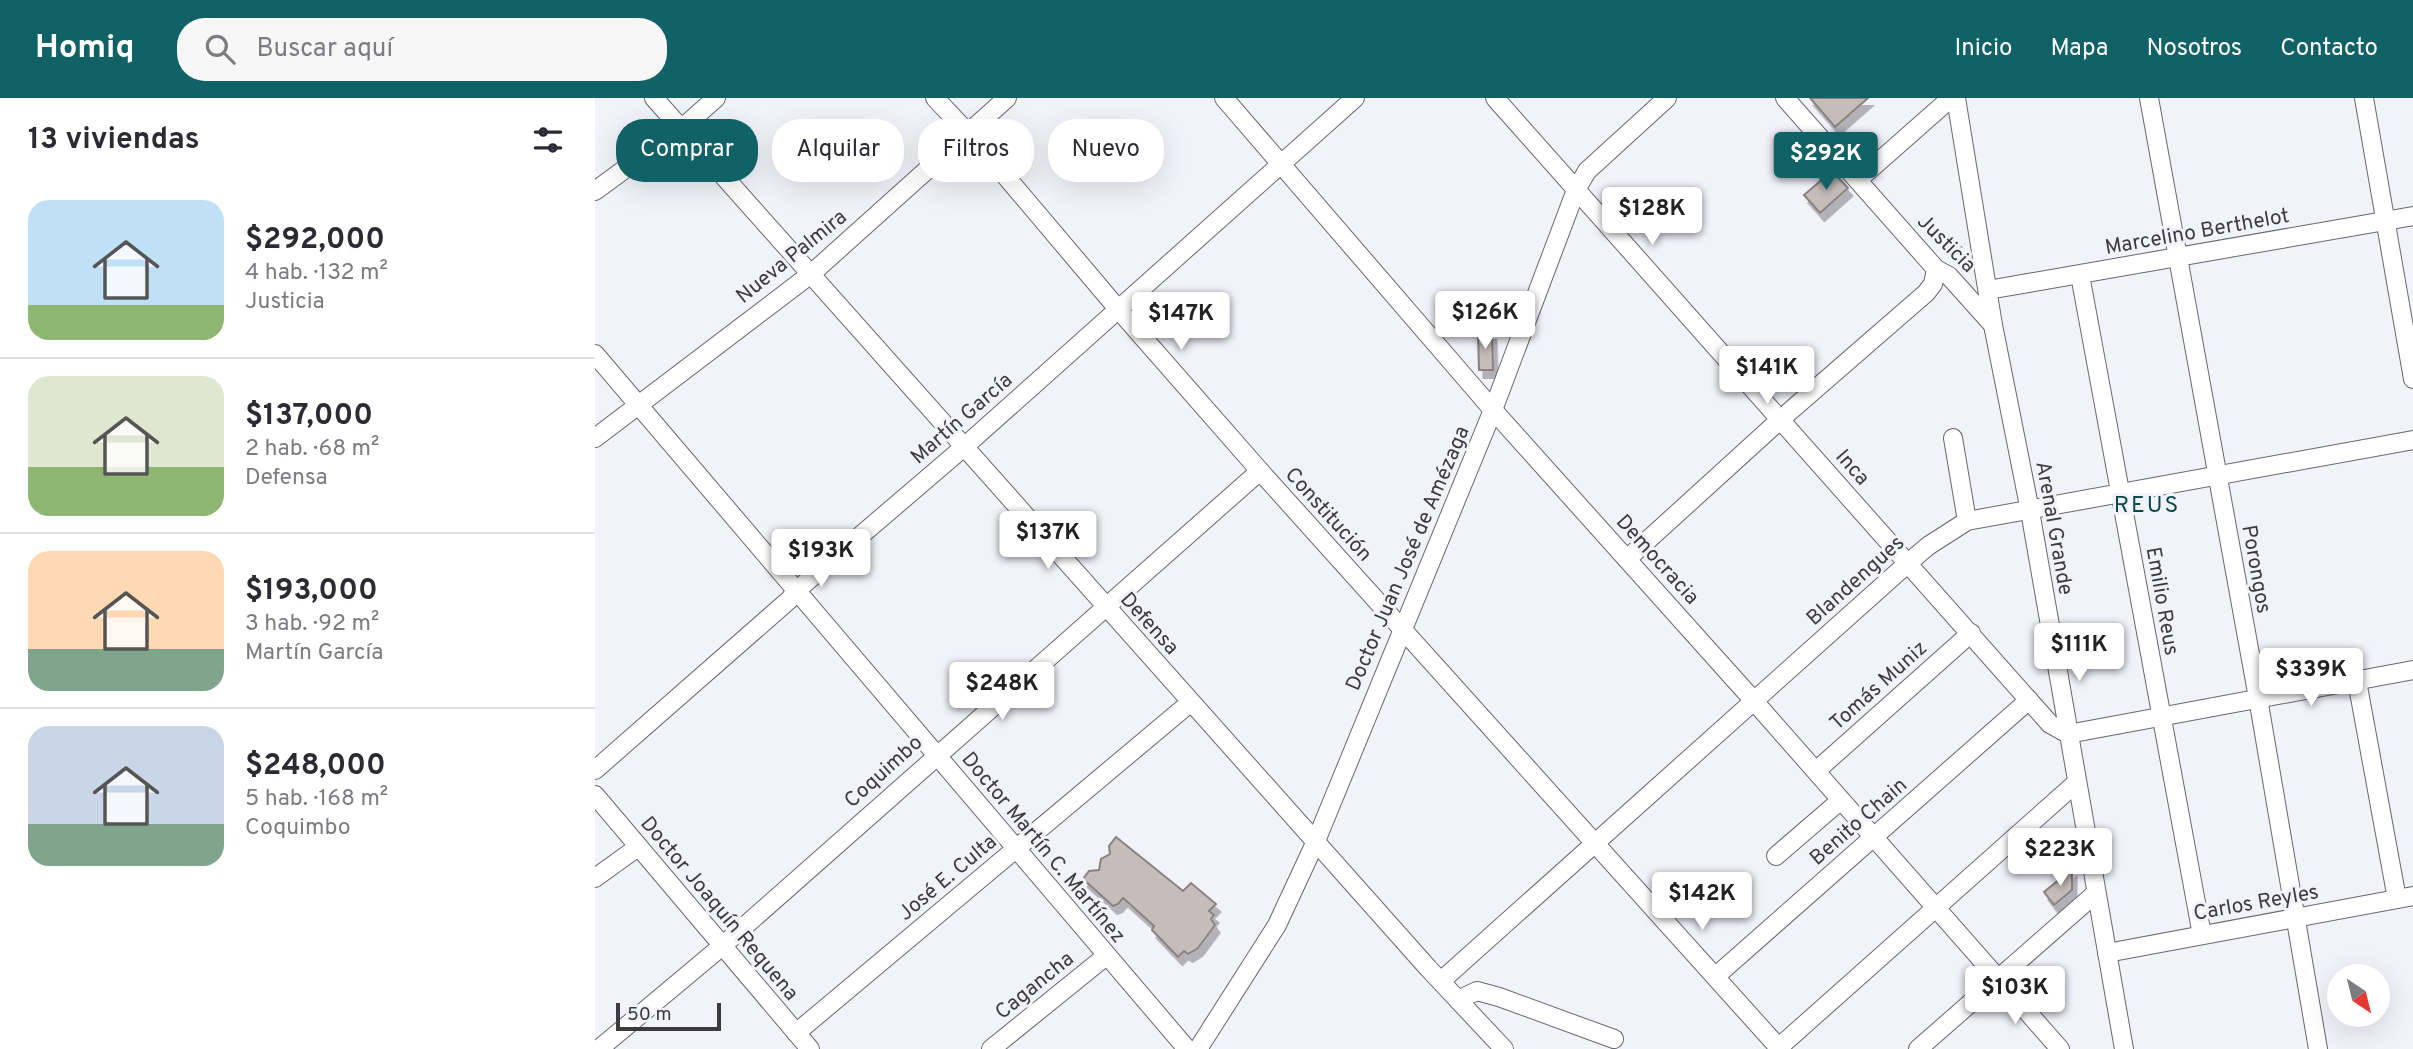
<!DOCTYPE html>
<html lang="es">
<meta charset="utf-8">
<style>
body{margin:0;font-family:Overpass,sans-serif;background:#f7f7f7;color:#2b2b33;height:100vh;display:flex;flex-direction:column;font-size:26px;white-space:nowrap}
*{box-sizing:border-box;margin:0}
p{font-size:23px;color:#7c7c81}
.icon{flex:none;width:38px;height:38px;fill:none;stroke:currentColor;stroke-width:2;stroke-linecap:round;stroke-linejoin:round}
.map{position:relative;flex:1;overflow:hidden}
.drawer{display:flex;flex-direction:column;background:#fff;width:595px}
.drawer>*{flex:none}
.top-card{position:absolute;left:21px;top:21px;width:665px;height:63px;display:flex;gap:14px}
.needle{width:46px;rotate:145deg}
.controls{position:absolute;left:1732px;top:866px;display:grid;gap:14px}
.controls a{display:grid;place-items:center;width:63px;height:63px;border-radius:50%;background:#fff;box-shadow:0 7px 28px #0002;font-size:35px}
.scale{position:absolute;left:21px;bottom:18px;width:105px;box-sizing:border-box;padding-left:7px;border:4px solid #3c3c3f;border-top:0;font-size:19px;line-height:24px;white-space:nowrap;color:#3c3c3f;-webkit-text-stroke:5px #f1f2fa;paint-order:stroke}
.price{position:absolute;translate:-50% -60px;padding:0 16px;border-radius:7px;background:#fff;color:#222;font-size:23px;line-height:46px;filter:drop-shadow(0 2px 4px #0008)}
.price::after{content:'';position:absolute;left:50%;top:42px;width:21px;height:16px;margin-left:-10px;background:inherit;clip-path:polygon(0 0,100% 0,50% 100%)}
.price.on{background:#116266;color:#fff}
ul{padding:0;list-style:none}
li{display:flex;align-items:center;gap:21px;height:175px;padding:0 28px}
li+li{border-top:2px solid #e1e1e2}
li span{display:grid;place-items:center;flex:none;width:196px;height:140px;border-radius:21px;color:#555}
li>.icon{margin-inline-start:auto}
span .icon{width:84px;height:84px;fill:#fffc;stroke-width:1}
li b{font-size:30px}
h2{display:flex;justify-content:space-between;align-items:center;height:84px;padding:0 28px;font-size:30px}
.pill{padding:0 24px;border-radius:28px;background:#fff;box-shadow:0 7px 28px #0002;font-size:24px;line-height:63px}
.pill.on{background:#116266;color:#fff}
header{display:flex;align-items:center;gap:42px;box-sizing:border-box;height:98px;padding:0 35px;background:#116266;color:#fff}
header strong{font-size:33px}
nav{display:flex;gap:38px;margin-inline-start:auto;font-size:24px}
.search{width:490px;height:63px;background:#f7f7f7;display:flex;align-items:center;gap:18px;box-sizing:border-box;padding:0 24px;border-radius:28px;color:#7c7c81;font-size:26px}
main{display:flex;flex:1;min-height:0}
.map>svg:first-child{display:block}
.building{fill:#c6bdba;stroke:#8a827f;stroke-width:2;filter:url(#shadow)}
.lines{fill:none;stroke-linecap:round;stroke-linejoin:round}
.minor-casing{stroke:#67676e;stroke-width:20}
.path{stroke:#a9a9af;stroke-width:2.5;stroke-dasharray:7 3.5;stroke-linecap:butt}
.minor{stroke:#fff;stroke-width:18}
.labels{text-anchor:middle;stroke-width:6;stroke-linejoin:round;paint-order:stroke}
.street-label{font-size:21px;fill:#3c3c3f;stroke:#f1f2fa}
.neighbourhood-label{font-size:23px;letter-spacing:2px;fill:#08494d;stroke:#f1f2fa}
</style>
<header>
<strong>Homiq</strong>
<div class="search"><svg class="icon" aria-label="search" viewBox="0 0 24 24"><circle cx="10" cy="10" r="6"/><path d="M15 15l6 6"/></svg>Buscar aquí</div>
<nav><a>Inicio</a><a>Mapa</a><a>Nosotros</a><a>Contacto</a></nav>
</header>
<main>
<section class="drawer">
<h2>13 viviendas<svg class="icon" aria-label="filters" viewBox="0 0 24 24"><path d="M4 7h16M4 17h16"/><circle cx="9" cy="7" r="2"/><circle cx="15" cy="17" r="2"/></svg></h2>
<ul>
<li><span style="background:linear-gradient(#bfe0f5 75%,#8fb573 0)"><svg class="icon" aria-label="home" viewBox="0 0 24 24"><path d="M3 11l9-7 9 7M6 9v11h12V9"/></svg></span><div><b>$292,000</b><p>4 hab. · 132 m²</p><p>Justicia</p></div></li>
<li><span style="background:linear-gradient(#dfe7d0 65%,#8fb573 0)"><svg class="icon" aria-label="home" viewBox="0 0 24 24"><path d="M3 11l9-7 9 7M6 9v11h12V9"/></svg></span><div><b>$137,000</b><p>2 hab. · 68 m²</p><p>Defensa</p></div></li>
<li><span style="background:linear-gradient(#ffd9b3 70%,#7fa58c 0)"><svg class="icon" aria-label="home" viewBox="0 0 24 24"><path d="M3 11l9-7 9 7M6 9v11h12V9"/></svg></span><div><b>$193,000</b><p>3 hab. · 92 m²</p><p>Martín García</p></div></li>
<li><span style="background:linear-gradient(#c9d6e8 70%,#7fa58c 0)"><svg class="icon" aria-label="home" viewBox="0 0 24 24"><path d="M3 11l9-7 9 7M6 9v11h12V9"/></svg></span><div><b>$248,000</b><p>5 hab. · 168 m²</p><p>Coquimbo</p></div></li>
</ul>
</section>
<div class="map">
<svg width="1818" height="951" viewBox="0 0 1818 951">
<defs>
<filter id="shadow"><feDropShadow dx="4.5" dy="8" stdDeviation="0" flood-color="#0004"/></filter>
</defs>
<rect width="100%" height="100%" fill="#f1f2fa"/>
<g class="building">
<polygon points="1215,0 1273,0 1240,29"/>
<polygon points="1237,73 1253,90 1225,115 1209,97"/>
<polygon points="883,234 897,234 898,272 884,272"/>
<polygon points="521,739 588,793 596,785 621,806 614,813 619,817 616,821 620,827 603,850 593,856 589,853 583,859 557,832 559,828 528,800 523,806 518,808 488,781 494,773 504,772 506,761 515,756 514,748"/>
<polygon points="1477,771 1477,792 1459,807 1449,794"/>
</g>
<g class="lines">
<g class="minor-casing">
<g id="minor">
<polyline points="59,0 833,870 909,951"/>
<polyline points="340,0 386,49 523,211 665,373 1185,951"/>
<polyline points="629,0 898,312 1159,603 1465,951"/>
<polyline points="900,0 1455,626 1473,636 1818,572"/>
<polyline points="1190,0 1341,171 1354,178 1398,227"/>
<polyline points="1361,0 1398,227 1435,413 1529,951"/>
<polyline points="1554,0 1663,600 1723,951"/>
<polyline points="1769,0 1818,281"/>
<polyline points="1263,82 1356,0"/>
<polyline points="0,93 94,24 121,0"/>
<polyline points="1485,177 1607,837"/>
<polyline points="1393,192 1818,118"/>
<polyline points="0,256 592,951"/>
<polyline points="0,340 216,176 412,0"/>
<polyline points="1358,340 1372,423"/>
<polyline points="1032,461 1186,321 1331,195 1338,186 1341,171"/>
<polyline points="1762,583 1802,801"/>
<polyline points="0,672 194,502 202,492 369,349 760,0"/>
<polyline points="1221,673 1376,535"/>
<polyline points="0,697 215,951"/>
<polyline points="1181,758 1246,702"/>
<polyline points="0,780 43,749"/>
<polyline points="1512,855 1818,798"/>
<polyline points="1121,878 1434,602"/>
<polyline points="846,883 1312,466 1333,448 1372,423 1818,342"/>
<polyline points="863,902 882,893 904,899 1019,941"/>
<polyline points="201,935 596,604"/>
<polyline points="4,951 126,849 665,373"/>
<polyline points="396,951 511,858"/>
<polyline points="603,951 682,827 721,743 898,312 981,92 992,73 1072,0"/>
<polyline points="1182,951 1481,685"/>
<polyline points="1323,951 1501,795"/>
</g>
</g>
<polyline class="path" points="1354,160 1370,146"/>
<use href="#minor" class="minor"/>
</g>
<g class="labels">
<g class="street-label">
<text transform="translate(1602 133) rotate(-10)" y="7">Marcelino Berthelot</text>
<text transform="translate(1352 145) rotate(45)" y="7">Justicia</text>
<text transform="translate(196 158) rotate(-39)" y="7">Nueva Palmira</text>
<text transform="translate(366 320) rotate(-41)" y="7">Martín García</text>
<text transform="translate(1258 369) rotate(49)" y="7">Inca</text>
<text transform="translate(734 416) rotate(48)" y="7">Constitución</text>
<text transform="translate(1460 430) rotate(80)" y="7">Arenal Grande</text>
<text transform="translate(812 460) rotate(-67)" y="7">Doctor Juan José de Amézaga</text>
<text transform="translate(1063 461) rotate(48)" y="7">Democracia</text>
<text transform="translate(1662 471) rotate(80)" y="7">Porongos</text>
<text transform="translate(1260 482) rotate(-42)" y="7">Blandengues</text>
<text transform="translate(1568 503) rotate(80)" y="7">Emilio Reus</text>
<text transform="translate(555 525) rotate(48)" y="7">Defensa</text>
<text transform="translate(1283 587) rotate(-42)" y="7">Tomás Muniz</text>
<text transform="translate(288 673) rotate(-42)" y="7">Coquimbo</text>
<text transform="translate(1263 723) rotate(-41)" y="7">Benito Chain</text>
<text transform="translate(449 749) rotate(50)" y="7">Doctor Martín C. Martínez</text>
<text transform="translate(352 779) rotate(-40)" y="7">José E. Culta</text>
<text transform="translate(1661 804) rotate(-10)" y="7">Carlos Reyles</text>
<text transform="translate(125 810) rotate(50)" y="7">Doctor Joaquín Requena</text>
<text transform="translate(439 887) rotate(-39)" y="7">Cagancha</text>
</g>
<g class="neighbourhood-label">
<text x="1552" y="414">REUS</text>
</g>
</g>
</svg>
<div class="controls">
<a><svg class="needle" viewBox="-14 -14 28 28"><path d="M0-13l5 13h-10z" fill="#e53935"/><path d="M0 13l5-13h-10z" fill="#7c7c81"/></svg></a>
</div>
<div class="scale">50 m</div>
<b class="price on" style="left:1231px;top:94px">$292K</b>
<b class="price" style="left:1057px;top:149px">$128K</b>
<b class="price" style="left:890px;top:253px">$126K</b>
<b class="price" style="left:586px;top:254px">$147K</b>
<b class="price" style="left:1172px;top:308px">$141K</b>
<b class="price" style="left:453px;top:473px">$137K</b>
<b class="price" style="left:226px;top:491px">$193K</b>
<b class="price" style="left:1484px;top:585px">$111K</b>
<b class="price" style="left:1716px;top:610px">$339K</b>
<b class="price" style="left:407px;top:624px">$248K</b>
<b class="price" style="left:1465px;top:790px">$223K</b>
<b class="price" style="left:1107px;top:834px">$142K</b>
<b class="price" style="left:1420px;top:928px">$103K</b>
<div class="top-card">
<a class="pill on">Comprar</a>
<a class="pill">Alquilar</a>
<a class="pill">Filtros</a>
<a class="pill">Nuevo</a>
</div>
</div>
</main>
